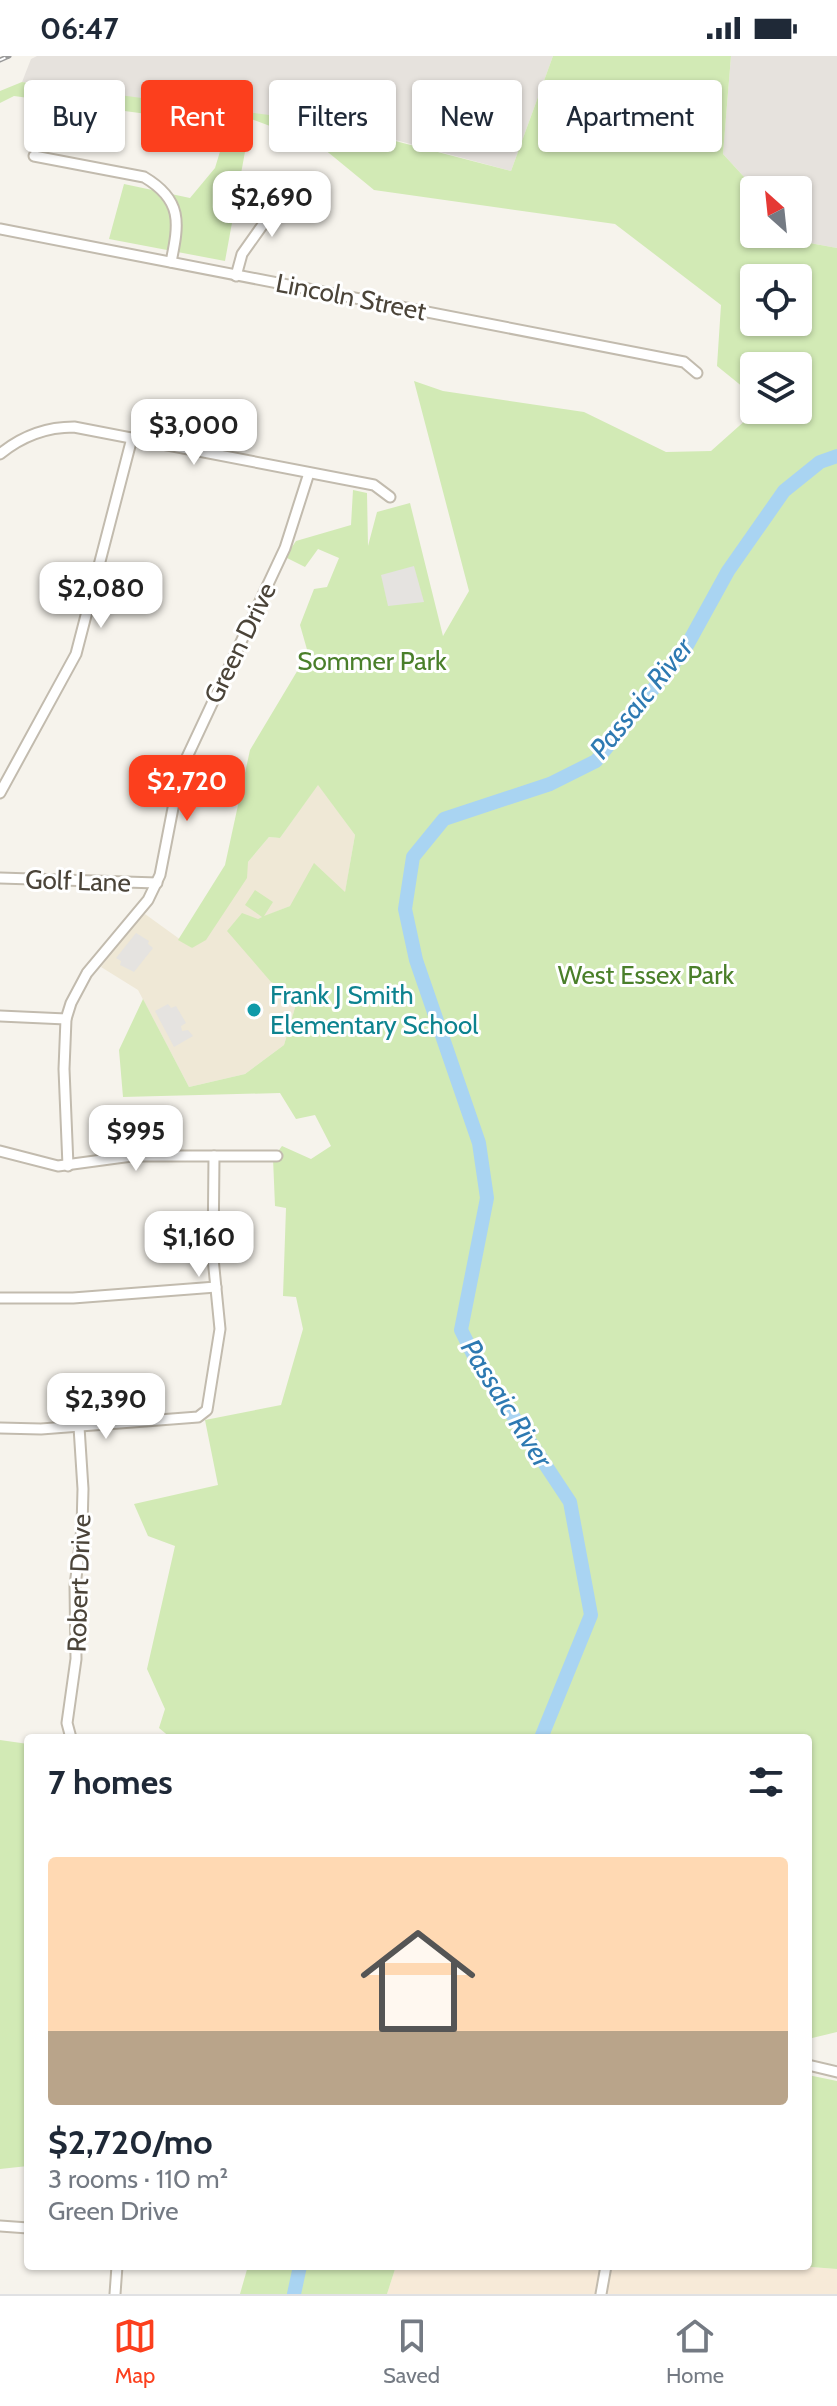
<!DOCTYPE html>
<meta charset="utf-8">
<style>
body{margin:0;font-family:Cabin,sans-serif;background:#f6f6f7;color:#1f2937;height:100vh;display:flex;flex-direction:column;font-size:30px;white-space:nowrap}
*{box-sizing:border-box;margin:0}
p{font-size:26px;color:#747a83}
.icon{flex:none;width:44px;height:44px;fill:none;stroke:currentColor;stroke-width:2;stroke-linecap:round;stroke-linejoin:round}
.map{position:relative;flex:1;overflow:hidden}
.side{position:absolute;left:24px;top:1678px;width:788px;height:536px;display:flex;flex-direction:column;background:#fff;border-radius:8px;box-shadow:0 2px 6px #0004}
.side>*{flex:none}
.top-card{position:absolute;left:24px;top:24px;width:790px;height:72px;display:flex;gap:16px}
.needle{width:52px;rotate:333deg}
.tools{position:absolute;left:740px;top:120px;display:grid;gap:16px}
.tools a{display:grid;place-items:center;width:72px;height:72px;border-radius:8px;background:#fff;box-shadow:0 2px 6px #0004;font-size:40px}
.price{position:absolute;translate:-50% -68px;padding:0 18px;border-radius:16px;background:#fff;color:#222;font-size:26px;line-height:52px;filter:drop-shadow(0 2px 4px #0008)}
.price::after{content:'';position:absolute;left:50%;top:48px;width:24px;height:18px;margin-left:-12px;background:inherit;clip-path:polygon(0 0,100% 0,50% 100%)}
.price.on{background:#fc3f1d;color:#fff}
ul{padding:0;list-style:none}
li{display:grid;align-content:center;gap:16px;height:424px;padding:0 24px}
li+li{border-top:2px solid #e0e1e3}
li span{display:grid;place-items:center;height:248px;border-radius:8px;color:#555}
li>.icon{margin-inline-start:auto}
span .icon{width:144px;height:144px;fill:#fffc;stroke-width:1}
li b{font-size:34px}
h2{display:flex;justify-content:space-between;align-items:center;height:96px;padding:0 24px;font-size:34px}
.pill{padding:0 28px;border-radius:8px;background:#fff;box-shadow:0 2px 6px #0004;font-size:28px;line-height:72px}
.pill.on{background:#fc3f1d;color:#fff}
.status{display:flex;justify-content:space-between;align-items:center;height:56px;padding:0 40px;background:#fff;direction:ltr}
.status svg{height:22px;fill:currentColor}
.tabs{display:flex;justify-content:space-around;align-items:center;height:112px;border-top:2px solid #e0e1e3;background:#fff;font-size:22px;color:#747a83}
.tabs a{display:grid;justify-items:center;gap:4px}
.tabs .on{color:#fc3f1d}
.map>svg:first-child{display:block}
.commercial{fill:#f7ead8}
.industrial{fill:#e6e2dd}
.education{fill:#efe8d6}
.green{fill:#d2eab5;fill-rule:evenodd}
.parking{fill:#e5e3e0}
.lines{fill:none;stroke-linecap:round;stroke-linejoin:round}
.river{stroke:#a9d4f2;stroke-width:14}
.street-casing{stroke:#c2bbae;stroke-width:13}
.street{stroke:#fff;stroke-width:9}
.rail-casing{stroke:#9a9a9a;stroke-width:5}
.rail{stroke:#fff;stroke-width:2;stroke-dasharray:6;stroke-linecap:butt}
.culture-dot{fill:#0f9aa8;stroke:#fff;stroke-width:3}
.labels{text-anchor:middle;stroke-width:6;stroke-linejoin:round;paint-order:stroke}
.street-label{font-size:26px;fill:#4b4439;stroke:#fff}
.park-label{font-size:26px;fill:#4a7f2a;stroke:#fff}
.culture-label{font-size:26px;fill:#0d838f;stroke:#fff;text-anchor:start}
.water-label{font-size:28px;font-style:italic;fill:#2e7ab2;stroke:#fff}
</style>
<div class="status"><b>06:47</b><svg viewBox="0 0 49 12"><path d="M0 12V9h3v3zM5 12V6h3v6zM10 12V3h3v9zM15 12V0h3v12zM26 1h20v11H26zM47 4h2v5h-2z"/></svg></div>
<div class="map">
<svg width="837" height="2238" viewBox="0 0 837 2238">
<rect width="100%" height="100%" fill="#f6f3ec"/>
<polygon class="commercial" points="396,2210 798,2210 837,2213 837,2238 387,2238"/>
<g class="industrial">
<polygon points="37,0 553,0 511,115 351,72 22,26 31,3"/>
<polygon points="731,0 837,0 837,192 804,186 797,178 798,134 756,134 723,98"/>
</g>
<polygon class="education" points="318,728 355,779 345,837 290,850 258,863 271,926 299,938 284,989 245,1018 189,1031 138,934 101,911 123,881 145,858 192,892 248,806 269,781 280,782"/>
<g class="green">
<path d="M 553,0 L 731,0 L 723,98 L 756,134 L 754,178 L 797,178 L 804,186 L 837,192 L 837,1976 L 808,1983 L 808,1682 L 171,1682 L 159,1672 L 165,1653 L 147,1613 L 175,1490 L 148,1480 L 134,1448 L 218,1429 L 205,1364 L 281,1349 L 303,1273 L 296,1241 L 283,1240 L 286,1152 L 275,1150 L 273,1102 L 282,1090 L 311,1103 L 331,1090 L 315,1059 L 296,1063 L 280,1037 L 123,1041 L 119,994 L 143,943 L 189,1031 L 245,1018 L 284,989 L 299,938 L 271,926 L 227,875 L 242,857 L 258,863 L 262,861 L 245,849 L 255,834 L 273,846 L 264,860 L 290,850 L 314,807 L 345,836 L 355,779 L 318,729 L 280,782 L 269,781 L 248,806 L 247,822 L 206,884 L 192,892 L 178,884 L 225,809 L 250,694 L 308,597 L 300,569 L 314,533 L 327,531 L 339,502 L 318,493 L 305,511 L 285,501 L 296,485 L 351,469 L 353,434 L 367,437 L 368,490 L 377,456 L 410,447 L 443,580 L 469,535 L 414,325 L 443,335 L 584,356 L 666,396 L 711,395 L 757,354 L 798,354 L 798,310 L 754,310 L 754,340 L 717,310 L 721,249 L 615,168 L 374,134 L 318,88 L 251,63 L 225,205 L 109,183 L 124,128 L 190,142 L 215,112 L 228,69 L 14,40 L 0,47 L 0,35 L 22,26 L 322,66 L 511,115 ZM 754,222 L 798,222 L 798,266 L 754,266 Z"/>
<polygon points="0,1684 28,1688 28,2110 0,2113"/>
<polygon points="808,2019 837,2025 837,2213 798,2210 808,2210"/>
<polygon points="248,2210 396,2210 387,2238 240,2238"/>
</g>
<g class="parking">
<polygon points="414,510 424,546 388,550 381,519"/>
<polygon points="136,877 149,885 148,888 153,892 134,916 120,909 121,905 116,902"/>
<polygon points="168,948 171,952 176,950 186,967 181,970 182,975 188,974 193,980 174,991 155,955"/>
</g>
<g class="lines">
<g class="river">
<polyline points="541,1682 591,1559 570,1446 476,1304 461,1274 487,1142 479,1087 416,904 405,853 413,801 444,763 550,728 596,705 685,593 728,515 784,435 820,406 837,400"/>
<polyline points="294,2238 300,2210"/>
</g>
<g class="street-casing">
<g id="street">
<path d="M 34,100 L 144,121 C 183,144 179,167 171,206"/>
<polyline points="0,173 684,306 697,317"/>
<polyline points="236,220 242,198 274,153 279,137"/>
<path d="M 0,398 C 22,380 45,371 74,371 L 374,429 L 390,441"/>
<polyline points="0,737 76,598 132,382"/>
<polyline points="0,822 157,827"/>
<polyline points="0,960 66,963"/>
<polyline points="0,1095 58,1110 132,1100 277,1100"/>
<polyline points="68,1110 64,1013 66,963 71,947 87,917 148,844 160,819 180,716 285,492 309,417"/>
<polyline points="0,1242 73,1242 216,1231"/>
<polyline points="0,1372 41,1373 185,1362 198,1361 207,1354 220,1273 213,1202 214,1100"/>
<polyline points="71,1682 67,1667 76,1603 75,1530 82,1472 83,1433 79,1371"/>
<polyline points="808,2009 837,2016"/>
<polyline points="0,2170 28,2172"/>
<polyline points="115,2238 117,2210"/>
<polyline points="601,2238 606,2210"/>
</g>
</g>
<use href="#street" class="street"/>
<g class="rail-casing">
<polyline id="rail" points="0,4 9,0"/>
</g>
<use href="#rail" class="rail"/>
</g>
<circle class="culture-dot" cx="254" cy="954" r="8"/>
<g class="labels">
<g class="street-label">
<text transform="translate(351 241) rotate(11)" y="9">Lincoln Street</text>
<text transform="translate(240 587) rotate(-64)" y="9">Green Drive</text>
<text transform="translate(78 825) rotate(2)" y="9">Golf Lane</text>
<text transform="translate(79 1527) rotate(-88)" y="9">Robert Drive</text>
</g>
<g class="park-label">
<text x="372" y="614">Sommer Park</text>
<text x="646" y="928">West Essex Park</text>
</g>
<g class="culture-label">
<text x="270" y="948">Frank J Smith<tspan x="270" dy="30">Elementary School</tspan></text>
</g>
<g class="water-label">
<text transform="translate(641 642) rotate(-51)" y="10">Passaic River</text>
<text transform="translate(507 1347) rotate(58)" y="10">Passaic River</text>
</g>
</g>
</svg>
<div class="tools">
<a><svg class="needle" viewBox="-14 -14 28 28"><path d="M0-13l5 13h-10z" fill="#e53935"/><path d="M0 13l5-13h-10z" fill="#747a83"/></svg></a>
<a><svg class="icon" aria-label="locate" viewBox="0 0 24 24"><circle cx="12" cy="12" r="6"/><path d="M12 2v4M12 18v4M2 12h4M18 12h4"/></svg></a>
<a><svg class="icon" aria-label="layers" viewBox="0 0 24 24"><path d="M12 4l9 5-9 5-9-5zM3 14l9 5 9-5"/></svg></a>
</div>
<b class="price" style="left:272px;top:183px">$2,690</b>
<b class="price" style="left:194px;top:411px">$3,000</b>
<b class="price" style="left:101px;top:574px">$2,080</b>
<b class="price on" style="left:187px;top:767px">$2,720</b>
<b class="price" style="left:136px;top:1117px">$995</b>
<b class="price" style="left:199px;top:1223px">$1,160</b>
<b class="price" style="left:106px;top:1385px">$2,390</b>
<div class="top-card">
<a class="pill">Buy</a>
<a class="pill on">Rent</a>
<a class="pill">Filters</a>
<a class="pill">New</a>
<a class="pill">Apartment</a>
</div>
<section class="side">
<h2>7 homes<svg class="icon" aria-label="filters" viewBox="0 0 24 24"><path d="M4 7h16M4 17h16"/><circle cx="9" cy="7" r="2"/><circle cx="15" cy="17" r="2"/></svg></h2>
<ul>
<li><span style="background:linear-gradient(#ffd9b3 70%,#b9a48a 0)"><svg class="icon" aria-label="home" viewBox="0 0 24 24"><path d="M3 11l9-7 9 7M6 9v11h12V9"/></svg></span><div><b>$2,720/mo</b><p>3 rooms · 110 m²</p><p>Green Drive</p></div></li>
</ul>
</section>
</div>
<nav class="tabs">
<a class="on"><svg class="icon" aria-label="map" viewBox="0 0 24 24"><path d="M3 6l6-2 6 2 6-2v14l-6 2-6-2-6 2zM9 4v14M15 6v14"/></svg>Map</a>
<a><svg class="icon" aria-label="saved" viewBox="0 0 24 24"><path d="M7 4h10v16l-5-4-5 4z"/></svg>Saved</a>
<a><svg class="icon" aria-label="home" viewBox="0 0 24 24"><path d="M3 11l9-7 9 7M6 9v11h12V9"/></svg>Home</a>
</nav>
